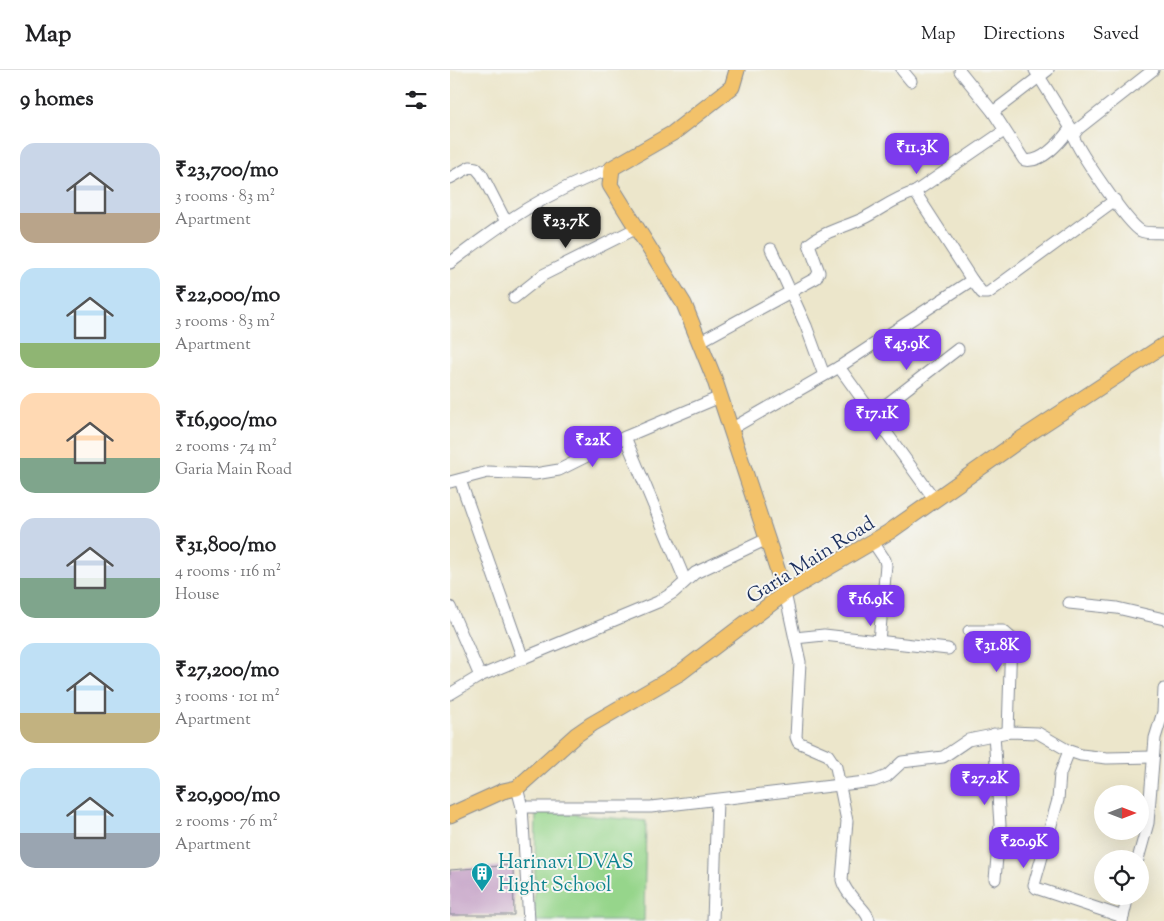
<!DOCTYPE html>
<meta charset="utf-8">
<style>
body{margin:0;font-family:"Sorts Mill Goudy",serif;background:#f6f6f6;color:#202124;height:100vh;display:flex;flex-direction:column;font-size:19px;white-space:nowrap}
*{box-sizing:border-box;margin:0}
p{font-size:16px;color:#757577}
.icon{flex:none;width:28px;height:28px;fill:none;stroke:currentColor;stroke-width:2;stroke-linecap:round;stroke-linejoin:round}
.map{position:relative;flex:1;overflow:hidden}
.sheet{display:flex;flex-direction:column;background:#fff;width:450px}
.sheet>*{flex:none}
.needle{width:32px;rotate:90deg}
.fabs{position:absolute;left:644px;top:715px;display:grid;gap:10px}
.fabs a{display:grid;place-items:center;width:55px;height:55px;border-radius:50%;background:#fff;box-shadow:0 5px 20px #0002;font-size:25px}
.price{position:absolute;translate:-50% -42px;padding:0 11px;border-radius:10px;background:#7c3aed;color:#fff;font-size:16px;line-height:32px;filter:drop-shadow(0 1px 2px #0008)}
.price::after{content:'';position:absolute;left:50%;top:30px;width:15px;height:11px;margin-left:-8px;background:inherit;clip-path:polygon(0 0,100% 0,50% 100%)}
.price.current{background:#222;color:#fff}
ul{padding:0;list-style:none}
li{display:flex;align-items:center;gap:15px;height:125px;padding:0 20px}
li span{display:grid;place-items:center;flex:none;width:140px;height:100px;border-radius:15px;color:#555}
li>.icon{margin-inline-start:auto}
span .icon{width:60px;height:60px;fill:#fffc;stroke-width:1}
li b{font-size:21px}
h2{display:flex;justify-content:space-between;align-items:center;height:60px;padding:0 20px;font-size:21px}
header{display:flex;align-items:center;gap:30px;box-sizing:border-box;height:70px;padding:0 25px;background:#fff;border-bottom:1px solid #e0e0e0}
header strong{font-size:24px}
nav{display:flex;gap:28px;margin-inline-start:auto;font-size:18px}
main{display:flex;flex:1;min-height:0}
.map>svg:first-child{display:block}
.green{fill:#96d58b;stroke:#588274}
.building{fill:#c4a0c6}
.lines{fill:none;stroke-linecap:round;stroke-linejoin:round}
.minor-casing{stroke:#848a94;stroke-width:13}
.major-casing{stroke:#848a94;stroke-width:17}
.minor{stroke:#fff;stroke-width:11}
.major{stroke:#f3c26a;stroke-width:15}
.labels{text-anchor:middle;stroke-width:4;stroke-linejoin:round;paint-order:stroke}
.street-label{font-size:20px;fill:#1b2f5e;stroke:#f6f6f2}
.culture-label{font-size:20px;fill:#0d838f;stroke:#f6f6f2;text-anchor:start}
</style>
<header>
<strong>Map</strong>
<nav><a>Map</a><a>Directions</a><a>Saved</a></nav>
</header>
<main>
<section class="sheet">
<h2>9 homes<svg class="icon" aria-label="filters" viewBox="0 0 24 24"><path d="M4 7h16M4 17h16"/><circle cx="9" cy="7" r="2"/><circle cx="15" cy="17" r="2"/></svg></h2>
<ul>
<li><span style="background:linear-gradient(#c9d6e8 70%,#b9a48a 0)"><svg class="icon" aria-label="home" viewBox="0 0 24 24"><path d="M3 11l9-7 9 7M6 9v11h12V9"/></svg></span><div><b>₹23,700/mo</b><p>3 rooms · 83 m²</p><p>Apartment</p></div></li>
<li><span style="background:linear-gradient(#bfe0f5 75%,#8fb573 0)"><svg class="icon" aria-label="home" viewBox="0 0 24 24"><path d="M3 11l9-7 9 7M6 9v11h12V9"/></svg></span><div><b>₹22,000/mo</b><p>3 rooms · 83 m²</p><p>Apartment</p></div></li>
<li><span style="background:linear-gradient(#ffd9b3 65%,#7fa58c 0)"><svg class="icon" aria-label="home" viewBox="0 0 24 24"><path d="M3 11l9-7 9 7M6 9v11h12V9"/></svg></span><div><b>₹16,900/mo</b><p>2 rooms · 74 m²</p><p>Garia Main Road</p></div></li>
<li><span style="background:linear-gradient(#c9d6e8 60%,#7fa58c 0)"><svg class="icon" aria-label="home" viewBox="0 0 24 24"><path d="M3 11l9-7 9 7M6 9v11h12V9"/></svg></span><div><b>₹31,800/mo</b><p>4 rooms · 116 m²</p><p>House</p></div></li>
<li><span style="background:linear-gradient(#bfe0f5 70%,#c2b280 0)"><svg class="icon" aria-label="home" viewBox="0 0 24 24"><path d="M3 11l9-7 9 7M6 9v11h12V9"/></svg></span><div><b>₹27,200/mo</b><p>3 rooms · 101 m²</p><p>Apartment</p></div></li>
<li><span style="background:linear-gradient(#bfe0f5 65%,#9aa5b1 0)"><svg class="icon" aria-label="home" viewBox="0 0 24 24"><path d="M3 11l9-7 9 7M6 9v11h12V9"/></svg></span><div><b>₹20,900/mo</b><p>2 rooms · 76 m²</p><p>Apartment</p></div></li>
</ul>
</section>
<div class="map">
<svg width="714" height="851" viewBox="0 0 714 851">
<rect width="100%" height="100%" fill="#f6f6f2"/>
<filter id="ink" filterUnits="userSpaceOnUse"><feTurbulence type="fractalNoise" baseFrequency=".02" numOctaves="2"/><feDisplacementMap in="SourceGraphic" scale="10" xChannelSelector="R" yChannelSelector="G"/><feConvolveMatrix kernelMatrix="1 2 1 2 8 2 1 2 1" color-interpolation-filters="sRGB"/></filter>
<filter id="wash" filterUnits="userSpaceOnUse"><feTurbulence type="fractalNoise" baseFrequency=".0096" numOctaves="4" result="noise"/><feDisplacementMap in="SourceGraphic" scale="20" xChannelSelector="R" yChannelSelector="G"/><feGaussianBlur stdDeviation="1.12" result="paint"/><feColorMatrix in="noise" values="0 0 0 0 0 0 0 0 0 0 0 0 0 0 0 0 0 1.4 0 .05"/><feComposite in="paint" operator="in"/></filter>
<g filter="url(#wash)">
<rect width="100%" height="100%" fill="#ece6cb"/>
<polygon class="green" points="86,741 196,751 194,851 84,851"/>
<g id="blocks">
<polygon class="building" points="63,795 64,845 0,845 0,800"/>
</g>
</g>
<g filter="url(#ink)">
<use href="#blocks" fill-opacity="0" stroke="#848a94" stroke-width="1"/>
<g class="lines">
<g class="minor-casing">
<g id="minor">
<polyline points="452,0 461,11"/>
<polyline points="585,0 624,63"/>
<path d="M 703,0 L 628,59 L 623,66 C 629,82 677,153 691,161 C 697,164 707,162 714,163"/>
<path d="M 510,1 L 543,42 L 574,90 C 592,94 610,72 620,59"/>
<polyline points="543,42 598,0"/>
<polyline points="0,108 20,97 26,98 32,105 55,150"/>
<polyline points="321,179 356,256 374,305"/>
<path d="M 0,193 C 56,150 95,123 162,98"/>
<polyline points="522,210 532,223 538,223 665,130"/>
<polyline points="64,228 93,205 187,158"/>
<path d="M 249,272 L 366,208 L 369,202 L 359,174 C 376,160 397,157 416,147 C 433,138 446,127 465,122 L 554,61"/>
<polyline points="389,297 485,430"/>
<polyline points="424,344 508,279"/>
<polyline points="281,359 389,297 522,210 465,122"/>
<polyline points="175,367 235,510"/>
<polyline points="10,410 73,589"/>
<polyline points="0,412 38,402 85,404 109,400 175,367 270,327"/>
<polyline points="423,472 435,490 436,495 429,571"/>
<path d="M 335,523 L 350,592 L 346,667 L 348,672 L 378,685 L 386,697 L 397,751 L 392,810 C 396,827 418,839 419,851"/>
<polyline points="619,533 667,538 714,549"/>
<polyline points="0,537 30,606"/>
<polyline points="519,561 553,561 561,568 558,662"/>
<polyline points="345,568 374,565 498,579"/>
<polyline points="0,624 30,606 208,532 224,522 245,503 317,469"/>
<polyline points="544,664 550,755 545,809"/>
<polyline points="619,681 610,704 608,730 584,815 586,818 673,847"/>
<polyline points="67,718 72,737 79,851"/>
<polyline points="72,737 201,737 424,711 437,706 452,692 493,687 518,670 558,662 588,663 619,681 631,685 657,688 703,687"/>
<polyline points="688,789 698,753 705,668 713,642 714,619"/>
<polyline points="263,851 267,730"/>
<polyline points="672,851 678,826"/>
</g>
</g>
<g class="major-casing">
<g id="major">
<polyline points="287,0 282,17 223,63 162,98 160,115 234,234 264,308 335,523"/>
<polyline points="0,745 53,721 67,718 126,665 142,654 230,603 335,523 439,462 574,367 714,275"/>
</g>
</g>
<use href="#minor" class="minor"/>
<use href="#major" class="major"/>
</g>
</g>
<defs>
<g id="building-pin" transform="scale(1.125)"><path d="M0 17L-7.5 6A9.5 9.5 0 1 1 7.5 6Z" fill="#0f9aa8" stroke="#f6f6f2"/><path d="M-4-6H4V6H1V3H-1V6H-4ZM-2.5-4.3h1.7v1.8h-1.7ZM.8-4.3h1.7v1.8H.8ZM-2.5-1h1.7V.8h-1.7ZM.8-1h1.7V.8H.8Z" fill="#fff"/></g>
</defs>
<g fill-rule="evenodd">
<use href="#building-pin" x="32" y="803"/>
</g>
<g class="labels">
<g class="street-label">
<text transform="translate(360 489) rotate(-32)" y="7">Garia Main Road</text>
</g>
<g class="culture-label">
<text x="48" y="798">Harinavi DVAS<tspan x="48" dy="23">Hight School</tspan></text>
</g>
</g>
</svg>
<div class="fabs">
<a><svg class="needle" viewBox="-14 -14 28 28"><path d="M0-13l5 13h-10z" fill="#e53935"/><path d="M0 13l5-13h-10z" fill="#757577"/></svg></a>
<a><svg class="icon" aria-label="locate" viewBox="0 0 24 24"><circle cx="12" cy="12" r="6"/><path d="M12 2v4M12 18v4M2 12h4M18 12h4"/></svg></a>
</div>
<b class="price" style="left:467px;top:105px">₹11.3K</b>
<b class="price current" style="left:116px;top:179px">₹23.7K</b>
<b class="price" style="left:457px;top:301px">₹45.9K</b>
<b class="price" style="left:427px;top:371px">₹17.1K</b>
<b class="price" style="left:143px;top:398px">₹22K</b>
<b class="price" style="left:421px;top:557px">₹16.9K</b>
<b class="price" style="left:547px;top:603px">₹31.8K</b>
<b class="price" style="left:535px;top:736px">₹27.2K</b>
<b class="price" style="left:574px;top:799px">₹20.9K</b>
</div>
</main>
